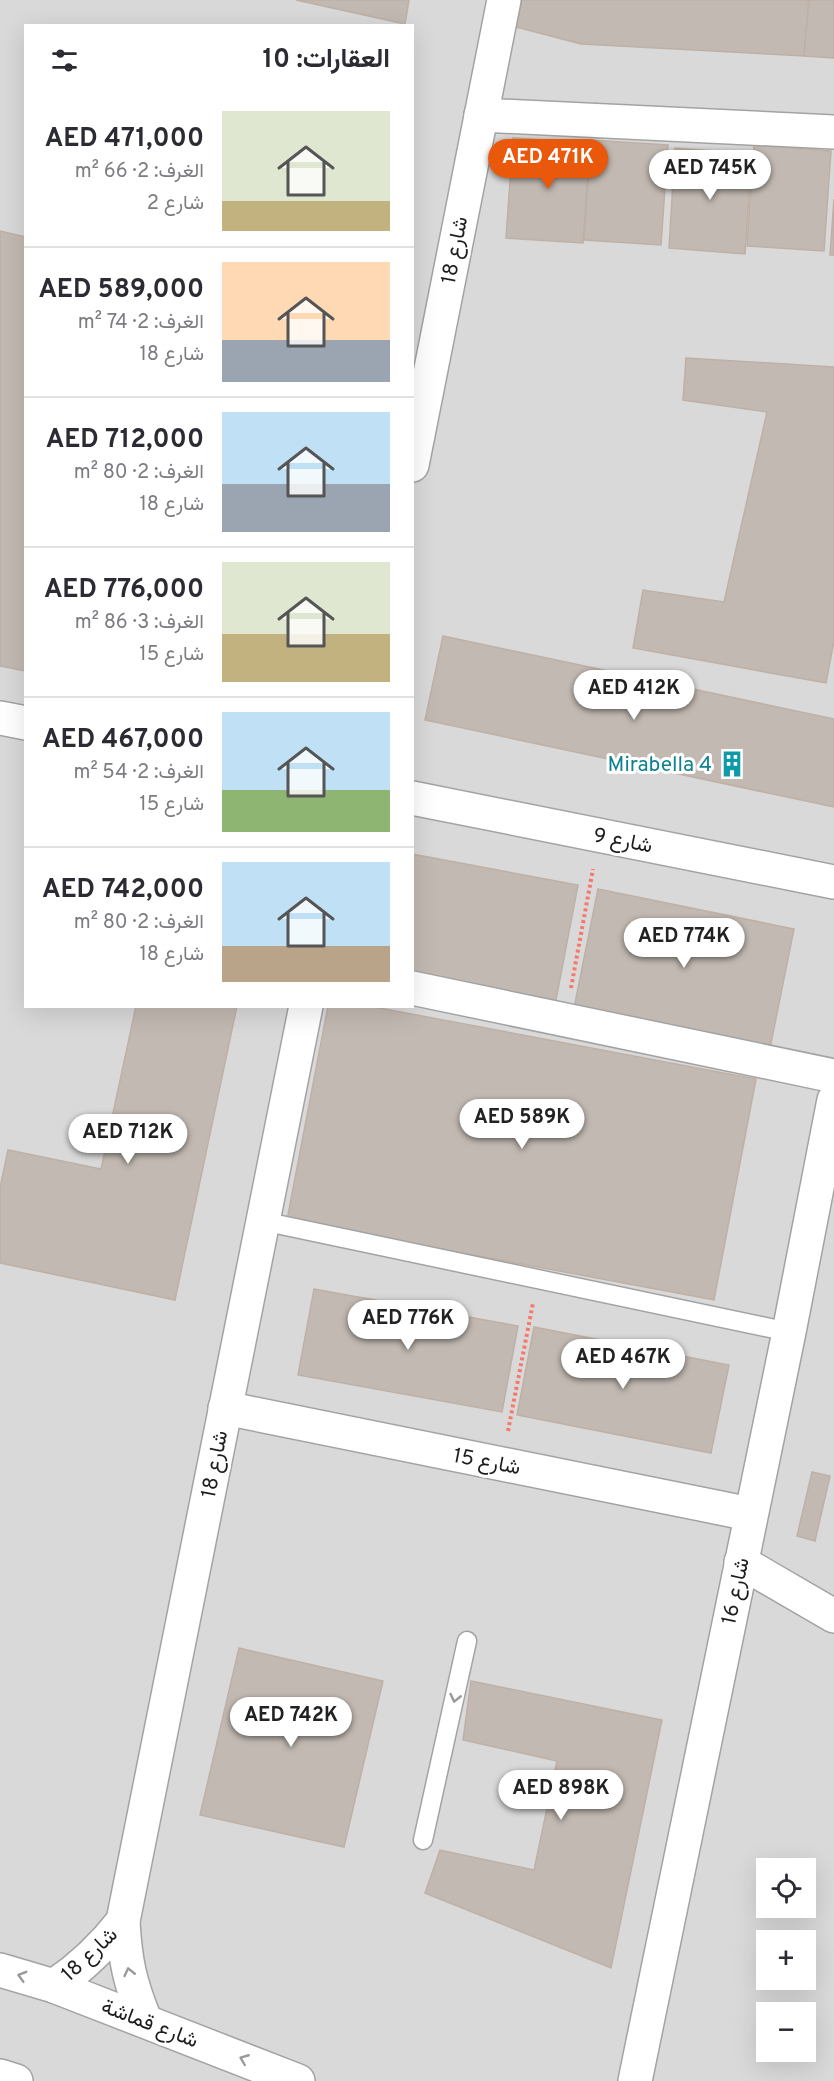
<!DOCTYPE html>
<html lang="ar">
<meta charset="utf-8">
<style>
body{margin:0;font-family:Overpass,Vazirmatn,sans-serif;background:#f7f7f7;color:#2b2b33;direction:rtl;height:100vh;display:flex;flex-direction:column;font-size:22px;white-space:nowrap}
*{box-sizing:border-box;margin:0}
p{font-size:20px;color:#7c7c81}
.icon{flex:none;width:33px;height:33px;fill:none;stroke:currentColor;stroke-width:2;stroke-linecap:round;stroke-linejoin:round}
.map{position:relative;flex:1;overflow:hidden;direction:ltr}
.details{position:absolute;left:24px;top:24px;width:390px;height:984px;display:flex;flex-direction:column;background:#fff;border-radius:0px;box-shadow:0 6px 24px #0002;direction:rtl}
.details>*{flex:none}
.tools{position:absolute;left:756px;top:1858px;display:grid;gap:12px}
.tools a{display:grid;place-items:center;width:60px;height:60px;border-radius:0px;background:#fff;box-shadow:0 6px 24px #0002;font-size:30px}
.price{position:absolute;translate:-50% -51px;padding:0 14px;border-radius:21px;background:#fff;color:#222;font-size:20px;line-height:39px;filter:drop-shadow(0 2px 3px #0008)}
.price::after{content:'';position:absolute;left:50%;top:36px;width:18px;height:14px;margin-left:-9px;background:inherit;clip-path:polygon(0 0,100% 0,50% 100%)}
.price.active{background:#ea580c;color:#fff}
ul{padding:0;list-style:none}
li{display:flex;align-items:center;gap:18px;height:150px;padding:0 24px}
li+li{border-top:2px solid #e1e1e2}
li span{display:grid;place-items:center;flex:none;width:168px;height:120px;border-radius:0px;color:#555}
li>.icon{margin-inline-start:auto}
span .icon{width:72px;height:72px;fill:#fffc;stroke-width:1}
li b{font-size:26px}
h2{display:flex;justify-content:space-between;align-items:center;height:72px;padding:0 24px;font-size:26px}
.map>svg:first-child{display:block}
.residential{fill:#dad9d9;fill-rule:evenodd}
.building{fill:#c2b9b2;stroke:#bfb0a5;stroke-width:1.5}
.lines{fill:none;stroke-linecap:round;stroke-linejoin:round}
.service-casing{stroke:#a3a3a3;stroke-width:21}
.minor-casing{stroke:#a3a3a3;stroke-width:36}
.tertiary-casing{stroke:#a3a3a3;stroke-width:36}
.path{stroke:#f7786a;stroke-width:4;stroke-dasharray:3 3;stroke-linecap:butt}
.service{stroke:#fff;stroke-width:18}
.minor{stroke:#fff;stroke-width:33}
.tertiary{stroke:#fff;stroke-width:33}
.oneway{stroke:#999}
.labels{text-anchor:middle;stroke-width:6;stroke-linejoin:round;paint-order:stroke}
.street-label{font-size:21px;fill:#1c1c1c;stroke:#fff}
.culture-label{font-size:21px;fill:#0d838f;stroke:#fff;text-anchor:end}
</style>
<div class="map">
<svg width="834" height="2081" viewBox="0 0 834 2081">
<rect width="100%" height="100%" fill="#eeeae2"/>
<path class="residential" d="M 0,0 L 834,0 L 834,2081 L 0,2081 ZM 26,26 L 412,26 L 412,1006 L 26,1006 ZM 766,1869 L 806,1869 L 806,1908 L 766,1908 ZM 766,1941 L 806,1941 L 806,1980 L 766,1980 ZM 766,2013 L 806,2013 L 806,2052 L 766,2052 Z"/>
<g class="building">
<polygon points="296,0 409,0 405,24"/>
<polygon points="522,0 809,0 804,56 581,44 516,27"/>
<polygon points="809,0 834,0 834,58 804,56"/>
<polygon points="513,138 590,143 583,243 506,238"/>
<polygon points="591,140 668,145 661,245 584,240"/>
<polygon points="754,145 831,151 824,251 747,246"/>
<polygon points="675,148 752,154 745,254 669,248"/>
<polygon points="834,199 834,255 830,255"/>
<polygon points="0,231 26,237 26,671 0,666"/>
<polygon points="686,358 834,367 834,641 826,683 633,648 643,590 724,602 767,412 683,400"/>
<polygon points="443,636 834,719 834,807 425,720"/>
<polygon points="412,854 578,885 556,1000 412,973"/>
<polygon points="598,889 794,929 770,1048 574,1008"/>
<polygon points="136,1006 237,1006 175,1300 0,1263 0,1188 8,1150 101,1169"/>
<polygon points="328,1006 369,1006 756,1079 714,1300 287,1220"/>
<polygon points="314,1289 518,1326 502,1412 298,1375"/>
<polygon points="534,1327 729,1365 711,1453 517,1415"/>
<polygon points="812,1472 830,1476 815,1541 797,1536"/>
<polygon points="239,1648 383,1681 344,1847 200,1815"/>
<polygon points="471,1681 662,1720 611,1968 425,1893 440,1850 534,1870 557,1761 463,1740"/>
</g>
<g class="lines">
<g class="service-casing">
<g id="service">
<polyline points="262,1221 789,1332"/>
<polyline points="423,1840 467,1641"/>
</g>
</g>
<g class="minor-casing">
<g id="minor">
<polyline points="481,115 834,132"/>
<polyline points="412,465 504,0"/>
<polyline points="0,718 26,723"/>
<polyline points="412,798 834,882"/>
<polyline points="412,988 834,1076"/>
<polyline points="225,1408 750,1514"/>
<polyline points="741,1562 834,1616"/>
<path d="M 54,1986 C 82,1967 103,1947 123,1921"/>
<path d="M 145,2020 C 130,1983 125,1961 123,1921 L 306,1006"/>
<polyline points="635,2081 789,1332 834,1100"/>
</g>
</g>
<g class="tertiary-casing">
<g id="tertiary">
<polyline points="0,1970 54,1986 298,2081"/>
<polyline points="0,2076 16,2081"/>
</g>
</g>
<g class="path">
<polyline points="571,988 593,869"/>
<polyline points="508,1431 533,1303"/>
</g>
<use href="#service" class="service"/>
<use href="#minor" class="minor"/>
<use href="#tertiary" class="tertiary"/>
</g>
<defs><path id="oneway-chevron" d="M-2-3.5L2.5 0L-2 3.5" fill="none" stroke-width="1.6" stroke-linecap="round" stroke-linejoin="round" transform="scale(1.5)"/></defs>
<g class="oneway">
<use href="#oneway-chevron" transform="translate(455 1698) rotate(103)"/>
<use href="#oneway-chevron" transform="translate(129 1972) rotate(-103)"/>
<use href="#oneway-chevron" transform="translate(22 1976) rotate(-164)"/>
<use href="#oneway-chevron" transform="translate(244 2059) rotate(-158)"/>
</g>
<defs>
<g id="building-bare" transform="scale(2.07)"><path d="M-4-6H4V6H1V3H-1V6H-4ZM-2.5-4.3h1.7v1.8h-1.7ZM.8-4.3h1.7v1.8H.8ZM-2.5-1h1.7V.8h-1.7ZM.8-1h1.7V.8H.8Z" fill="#0f9aa8" stroke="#fff" stroke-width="2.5" paint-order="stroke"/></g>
</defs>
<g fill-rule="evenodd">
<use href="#building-bare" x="732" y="764"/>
</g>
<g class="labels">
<g class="street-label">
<text transform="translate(454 250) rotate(-79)" y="7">شارع 18</text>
<text transform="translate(623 840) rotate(11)" y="7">شارع 9</text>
<text transform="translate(487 1461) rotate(11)" y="7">شارع 15</text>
<text transform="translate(214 1464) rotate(-79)" y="7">شارع 18</text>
<text transform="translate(735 1591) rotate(-78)" y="7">شارع 16</text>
<text transform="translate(89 1954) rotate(-43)" y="7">شارع 18</text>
<text transform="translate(150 2023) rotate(21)" y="7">شارع قماشة</text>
</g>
<g class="culture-label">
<text x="712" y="771">Mirabella 4</text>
</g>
</g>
</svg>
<div class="tools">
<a><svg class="icon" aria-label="locate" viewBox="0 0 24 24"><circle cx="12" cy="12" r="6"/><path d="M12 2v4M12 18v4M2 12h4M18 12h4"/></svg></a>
<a>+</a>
<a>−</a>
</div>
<b class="price active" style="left:548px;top:190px">AED 471K</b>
<b class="price" style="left:710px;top:201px">AED 745K</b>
<b class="price" style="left:634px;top:721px">AED 412K</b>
<b class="price" style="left:684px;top:969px">AED 774K</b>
<b class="price" style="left:522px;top:1150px">AED 589K</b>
<b class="price" style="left:128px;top:1165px">AED 712K</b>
<b class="price" style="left:408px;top:1351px">AED 776K</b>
<b class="price" style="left:623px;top:1390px">AED 467K</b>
<b class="price" style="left:291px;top:1748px">AED 742K</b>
<b class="price" style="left:561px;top:1821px">AED 898K</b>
<section class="details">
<h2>العقارات: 10<svg class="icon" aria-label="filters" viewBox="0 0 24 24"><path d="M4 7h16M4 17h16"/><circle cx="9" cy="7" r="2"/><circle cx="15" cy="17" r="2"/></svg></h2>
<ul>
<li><span style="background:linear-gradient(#dfe7d0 75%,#c2b280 0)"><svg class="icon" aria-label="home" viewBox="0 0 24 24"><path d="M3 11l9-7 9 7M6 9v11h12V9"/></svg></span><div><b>AED 471,000</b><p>الغرف: 2 · 66 m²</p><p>شارع 2</p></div></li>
<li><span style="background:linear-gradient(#ffd9b3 65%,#9aa5b1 0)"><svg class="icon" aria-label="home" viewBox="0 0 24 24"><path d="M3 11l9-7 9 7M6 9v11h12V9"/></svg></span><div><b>AED 589,000</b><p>الغرف: 2 · 74 m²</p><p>شارع 18</p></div></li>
<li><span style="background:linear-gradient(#bfe0f5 60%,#9aa5b1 0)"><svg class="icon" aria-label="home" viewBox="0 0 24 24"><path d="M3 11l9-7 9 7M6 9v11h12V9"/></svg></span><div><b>AED 712,000</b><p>الغرف: 2 · 80 m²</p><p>شارع 18</p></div></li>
<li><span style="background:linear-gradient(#dfe7d0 60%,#c2b280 0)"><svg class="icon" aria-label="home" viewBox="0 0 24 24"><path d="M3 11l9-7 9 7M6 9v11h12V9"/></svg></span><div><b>AED 776,000</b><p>الغرف: 3 · 86 m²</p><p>شارع 15</p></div></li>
<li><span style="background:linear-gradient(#bfe0f5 65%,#8fb573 0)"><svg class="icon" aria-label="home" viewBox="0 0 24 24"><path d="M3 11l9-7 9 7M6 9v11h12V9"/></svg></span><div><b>AED 467,000</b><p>الغرف: 2 · 54 m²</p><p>شارع 15</p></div></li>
<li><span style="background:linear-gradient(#bfe0f5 70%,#b9a48a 0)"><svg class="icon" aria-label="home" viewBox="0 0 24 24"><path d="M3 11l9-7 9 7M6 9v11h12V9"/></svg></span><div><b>AED 742,000</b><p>الغرف: 2 · 80 m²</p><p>شارع 18</p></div></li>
</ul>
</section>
</div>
